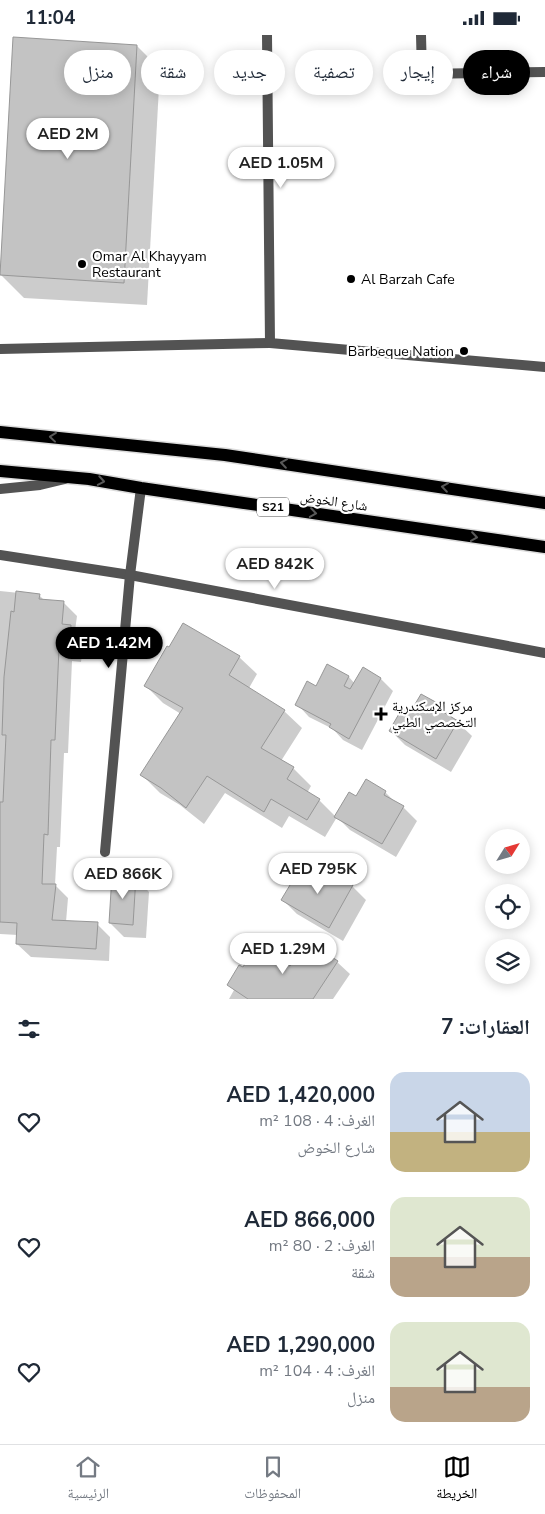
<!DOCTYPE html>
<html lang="ar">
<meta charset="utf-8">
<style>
body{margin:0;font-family:"Nunito Sans","Noto Naskh Arabic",sans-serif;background:#f2f2f3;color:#1f2937;direction:rtl;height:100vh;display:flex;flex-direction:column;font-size:19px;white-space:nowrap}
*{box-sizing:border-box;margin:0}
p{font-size:16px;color:#747a83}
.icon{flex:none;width:28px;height:28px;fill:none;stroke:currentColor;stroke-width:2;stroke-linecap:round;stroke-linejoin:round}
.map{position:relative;height:964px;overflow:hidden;direction:ltr}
.drawer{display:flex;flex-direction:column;background:#fff;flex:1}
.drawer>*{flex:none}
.banner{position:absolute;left:15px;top:15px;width:515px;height:45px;direction:rtl;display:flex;gap:10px}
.needle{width:32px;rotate:53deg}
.fabs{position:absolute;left:485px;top:794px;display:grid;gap:10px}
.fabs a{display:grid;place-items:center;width:45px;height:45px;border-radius:50%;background:#fff;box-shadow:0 2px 12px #0003;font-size:25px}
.price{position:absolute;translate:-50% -42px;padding:0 11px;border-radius:18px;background:#fff;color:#222;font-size:16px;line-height:32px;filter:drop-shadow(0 1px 2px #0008)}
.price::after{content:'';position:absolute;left:50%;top:30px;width:15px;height:11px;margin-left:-8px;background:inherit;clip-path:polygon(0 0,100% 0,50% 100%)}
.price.current{background:#000;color:#fff}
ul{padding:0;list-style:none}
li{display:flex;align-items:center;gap:15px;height:125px;padding:0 15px}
li span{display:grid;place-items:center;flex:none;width:140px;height:100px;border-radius:15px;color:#555}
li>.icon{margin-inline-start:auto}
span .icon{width:60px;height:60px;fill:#fffc;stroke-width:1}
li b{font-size:21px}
h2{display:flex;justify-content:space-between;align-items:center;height:60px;padding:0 15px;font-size:21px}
.tag{padding:0 18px;border-radius:22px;background:#fff;box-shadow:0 2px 12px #0003;font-size:18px;line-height:45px}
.tag.current{background:#000;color:#fff}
.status{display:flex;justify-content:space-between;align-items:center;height:35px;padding:0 25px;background:#fff;direction:ltr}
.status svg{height:14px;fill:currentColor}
.tabs{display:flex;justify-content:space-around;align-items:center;height:70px;border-top:1px solid #e0e1e3;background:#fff;font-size:14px;color:#747a83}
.tabs a{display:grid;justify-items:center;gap:2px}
.tabs .current{color:#000}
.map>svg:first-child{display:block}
.shadow{fill:#0003}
.building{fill:#c3c3c3;stroke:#979797}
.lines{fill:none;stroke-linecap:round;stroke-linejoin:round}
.primary-casing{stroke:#dbdbdb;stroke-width:15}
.service{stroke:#535353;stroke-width:10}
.minor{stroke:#535353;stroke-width:10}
.primary{stroke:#000;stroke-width:12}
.oneway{stroke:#595959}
.poi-dot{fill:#000;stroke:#fff;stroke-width:2}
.labels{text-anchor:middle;stroke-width:4.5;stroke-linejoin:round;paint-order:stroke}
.shield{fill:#fff;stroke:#4c4c4c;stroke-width:1}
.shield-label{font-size:12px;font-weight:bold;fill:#000}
.poi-label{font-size:14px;fill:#000;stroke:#fff;text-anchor:start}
.street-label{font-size:14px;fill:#000;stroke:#fff}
</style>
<div class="status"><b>11:04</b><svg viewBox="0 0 49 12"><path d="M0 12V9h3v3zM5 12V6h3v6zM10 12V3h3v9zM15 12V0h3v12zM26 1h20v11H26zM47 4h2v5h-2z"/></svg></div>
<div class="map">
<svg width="545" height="964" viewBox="0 0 545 964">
<rect width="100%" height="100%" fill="#fff"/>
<g class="shadow">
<polygon points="137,11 160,34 147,270 24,263 1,240"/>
<polygon points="0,556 39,560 45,566 63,567 77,581 75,596 84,605 81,627 72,626 68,718 64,718 60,812 57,812 55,850 68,863 66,887 97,889 110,902 109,926 31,922 17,909 18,900 0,899"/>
<polygon points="239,622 257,639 249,653 284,676 302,693 281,726 293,733 311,751 307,758 319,765 336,782 357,763 385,757 396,768 403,772 417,786 396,822 350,795 337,782 325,802 289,781 282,793 225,758 204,789 180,770 160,758 142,740 181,679 163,668 146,651"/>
<polygon points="328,631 349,642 355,649 381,644 393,656 362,715 343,705 333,694 309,682 297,669 316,653"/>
<polygon points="440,671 472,701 451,737 405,710 391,696 412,678"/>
<polygon points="314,829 352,851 366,865 343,906 297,879 283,865 304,847"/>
<polygon points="135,842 149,857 146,903 124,902 110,888"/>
<polygon points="337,927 350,939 333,964 229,964 234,955 228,950 243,933 290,932"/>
</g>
<g class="building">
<polygon points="13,2 137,10 124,248 0,240"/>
<polygon points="16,556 40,559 39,564 64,566 62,589 71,590 69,614 59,613 55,705 51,705 48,800 44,799 42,849 56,849 52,885 98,887 96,914 16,909 17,888 0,887 0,767 3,767 6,700 2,700 4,642 11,576 14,577"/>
<polygon points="183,588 240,621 229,640 285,675 261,713 294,732 287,744 320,764 307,785 271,764 264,777 207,741 186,773 161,753 140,740 183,673 144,651 167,611 169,612"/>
<polygon points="327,629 349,641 344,651 350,654 363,632 381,643 349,704 329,692 331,689 295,670 307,646 316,651"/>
<polygon points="421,659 441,670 438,674 458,686 436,724 389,696 403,672 411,676"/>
<polygon points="366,744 386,756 384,760 404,771 382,809 334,782 349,757 356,761"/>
<polygon points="313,828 353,850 329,893 281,865 296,840 303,845"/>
<polygon points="112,840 136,841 133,890 109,888"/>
<polygon points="305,905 338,926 313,964 248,964 227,950 239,930 243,932 257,909 290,931"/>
</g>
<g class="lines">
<g class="primary-casing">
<g id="primary">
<polyline points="0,397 225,420 545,468"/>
<polyline points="0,436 89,444 141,453 545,512"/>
</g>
</g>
<g class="service">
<polyline points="421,0 422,39 545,37"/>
<polyline points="0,314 270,308"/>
</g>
<g class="minor">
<polyline points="267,0 270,308 545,332"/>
<polyline points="0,454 40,450 65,444"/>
<polyline points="0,520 130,540 545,618"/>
<polyline points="105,817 130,540 141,453"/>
</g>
<use href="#primary" class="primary"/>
</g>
<defs><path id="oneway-chevron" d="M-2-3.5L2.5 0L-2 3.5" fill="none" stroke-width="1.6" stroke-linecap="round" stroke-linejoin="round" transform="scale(1.25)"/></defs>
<g class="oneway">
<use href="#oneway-chevron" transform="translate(53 402) rotate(-174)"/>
<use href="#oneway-chevron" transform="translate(284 428) rotate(-172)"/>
<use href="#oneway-chevron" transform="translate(101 446) rotate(10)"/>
<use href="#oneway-chevron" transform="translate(445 452) rotate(-172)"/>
<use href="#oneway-chevron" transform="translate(313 478) rotate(8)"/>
<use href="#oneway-chevron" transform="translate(474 502) rotate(8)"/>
</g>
<g class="poi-dot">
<circle cx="82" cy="229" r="5"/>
<circle cx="351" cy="244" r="5"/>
<circle cx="464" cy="316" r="5"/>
<path d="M378.5 671.5h5v5h5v5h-5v5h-5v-5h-5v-5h5z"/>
</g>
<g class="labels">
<rect class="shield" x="257" y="462.5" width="32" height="19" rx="4"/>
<g class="shield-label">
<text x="273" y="476">S21</text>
</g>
<g class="poi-label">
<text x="92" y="226">Omar Al Khayyam<tspan x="92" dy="16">Restaurant</tspan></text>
<text x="361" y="249">Al Barzah Cafe</text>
<text x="454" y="321" text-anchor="end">Barbeque Nation</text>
<text x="392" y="676">مركز الإسكندرية<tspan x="392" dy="16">التخصصي الطبي</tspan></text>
</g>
<g class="street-label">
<text transform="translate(334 466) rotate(8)" y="5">شارع الخوض</text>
</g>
</g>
</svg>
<div class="fabs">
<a><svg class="needle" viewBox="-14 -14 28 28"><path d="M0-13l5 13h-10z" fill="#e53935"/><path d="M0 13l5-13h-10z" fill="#747a83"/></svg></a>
<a><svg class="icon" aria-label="locate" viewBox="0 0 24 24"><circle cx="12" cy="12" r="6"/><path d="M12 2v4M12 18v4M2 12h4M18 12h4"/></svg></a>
<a><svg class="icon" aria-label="layers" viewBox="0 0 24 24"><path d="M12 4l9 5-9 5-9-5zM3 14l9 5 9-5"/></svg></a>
</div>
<b class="price" style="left:68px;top:125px">AED 2M</b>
<b class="price" style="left:281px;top:154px">AED 1.05M</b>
<b class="price" style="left:275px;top:555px">AED 842K</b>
<b class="price current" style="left:109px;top:634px">AED 1.42M</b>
<b class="price" style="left:318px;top:860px">AED 795K</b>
<b class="price" style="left:123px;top:865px">AED 866K</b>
<b class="price" style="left:283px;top:940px">AED 1.29M</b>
<div class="banner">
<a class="tag current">شراء</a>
<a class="tag">إيجار</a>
<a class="tag">تصفية</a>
<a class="tag">جديد</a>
<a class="tag">شقة</a>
<a class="tag">منزل</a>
</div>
</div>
<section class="drawer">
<h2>العقارات: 7<svg class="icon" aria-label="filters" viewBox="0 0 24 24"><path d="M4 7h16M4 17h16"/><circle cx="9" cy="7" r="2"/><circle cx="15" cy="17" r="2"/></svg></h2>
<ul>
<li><span style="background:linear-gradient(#c9d6e8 60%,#c2b280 0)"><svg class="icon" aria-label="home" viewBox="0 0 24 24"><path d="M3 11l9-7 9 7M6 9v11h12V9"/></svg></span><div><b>AED 1,420,000</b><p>الغرف: 4 · 108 m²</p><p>شارع الخوض</p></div><svg class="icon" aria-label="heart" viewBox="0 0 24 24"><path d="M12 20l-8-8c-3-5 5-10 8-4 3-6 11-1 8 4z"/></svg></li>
<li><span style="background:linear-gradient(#dfe7d0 60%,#b9a48a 0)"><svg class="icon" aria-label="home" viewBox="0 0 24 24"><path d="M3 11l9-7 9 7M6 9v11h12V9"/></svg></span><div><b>AED 866,000</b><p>الغرف: 2 · 80 m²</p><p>شقة</p></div><svg class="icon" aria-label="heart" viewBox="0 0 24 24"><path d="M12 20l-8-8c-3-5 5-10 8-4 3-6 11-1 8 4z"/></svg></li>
<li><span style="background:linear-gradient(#dfe7d0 65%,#b9a48a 0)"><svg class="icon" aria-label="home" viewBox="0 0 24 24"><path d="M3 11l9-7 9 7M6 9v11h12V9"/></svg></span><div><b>AED 1,290,000</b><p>الغرف: 4 · 104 m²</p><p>منزل</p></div><svg class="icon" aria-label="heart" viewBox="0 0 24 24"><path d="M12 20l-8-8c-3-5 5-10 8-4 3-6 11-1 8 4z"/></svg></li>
</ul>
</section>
<nav class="tabs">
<a class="current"><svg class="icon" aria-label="map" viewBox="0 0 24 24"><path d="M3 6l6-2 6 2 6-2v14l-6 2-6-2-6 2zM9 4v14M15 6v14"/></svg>الخريطة</a>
<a><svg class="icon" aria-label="saved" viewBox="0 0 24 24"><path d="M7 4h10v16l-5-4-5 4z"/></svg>المحفوظات</a>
<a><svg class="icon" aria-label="home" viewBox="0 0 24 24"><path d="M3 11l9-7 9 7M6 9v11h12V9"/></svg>الرئيسية</a>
</nav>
